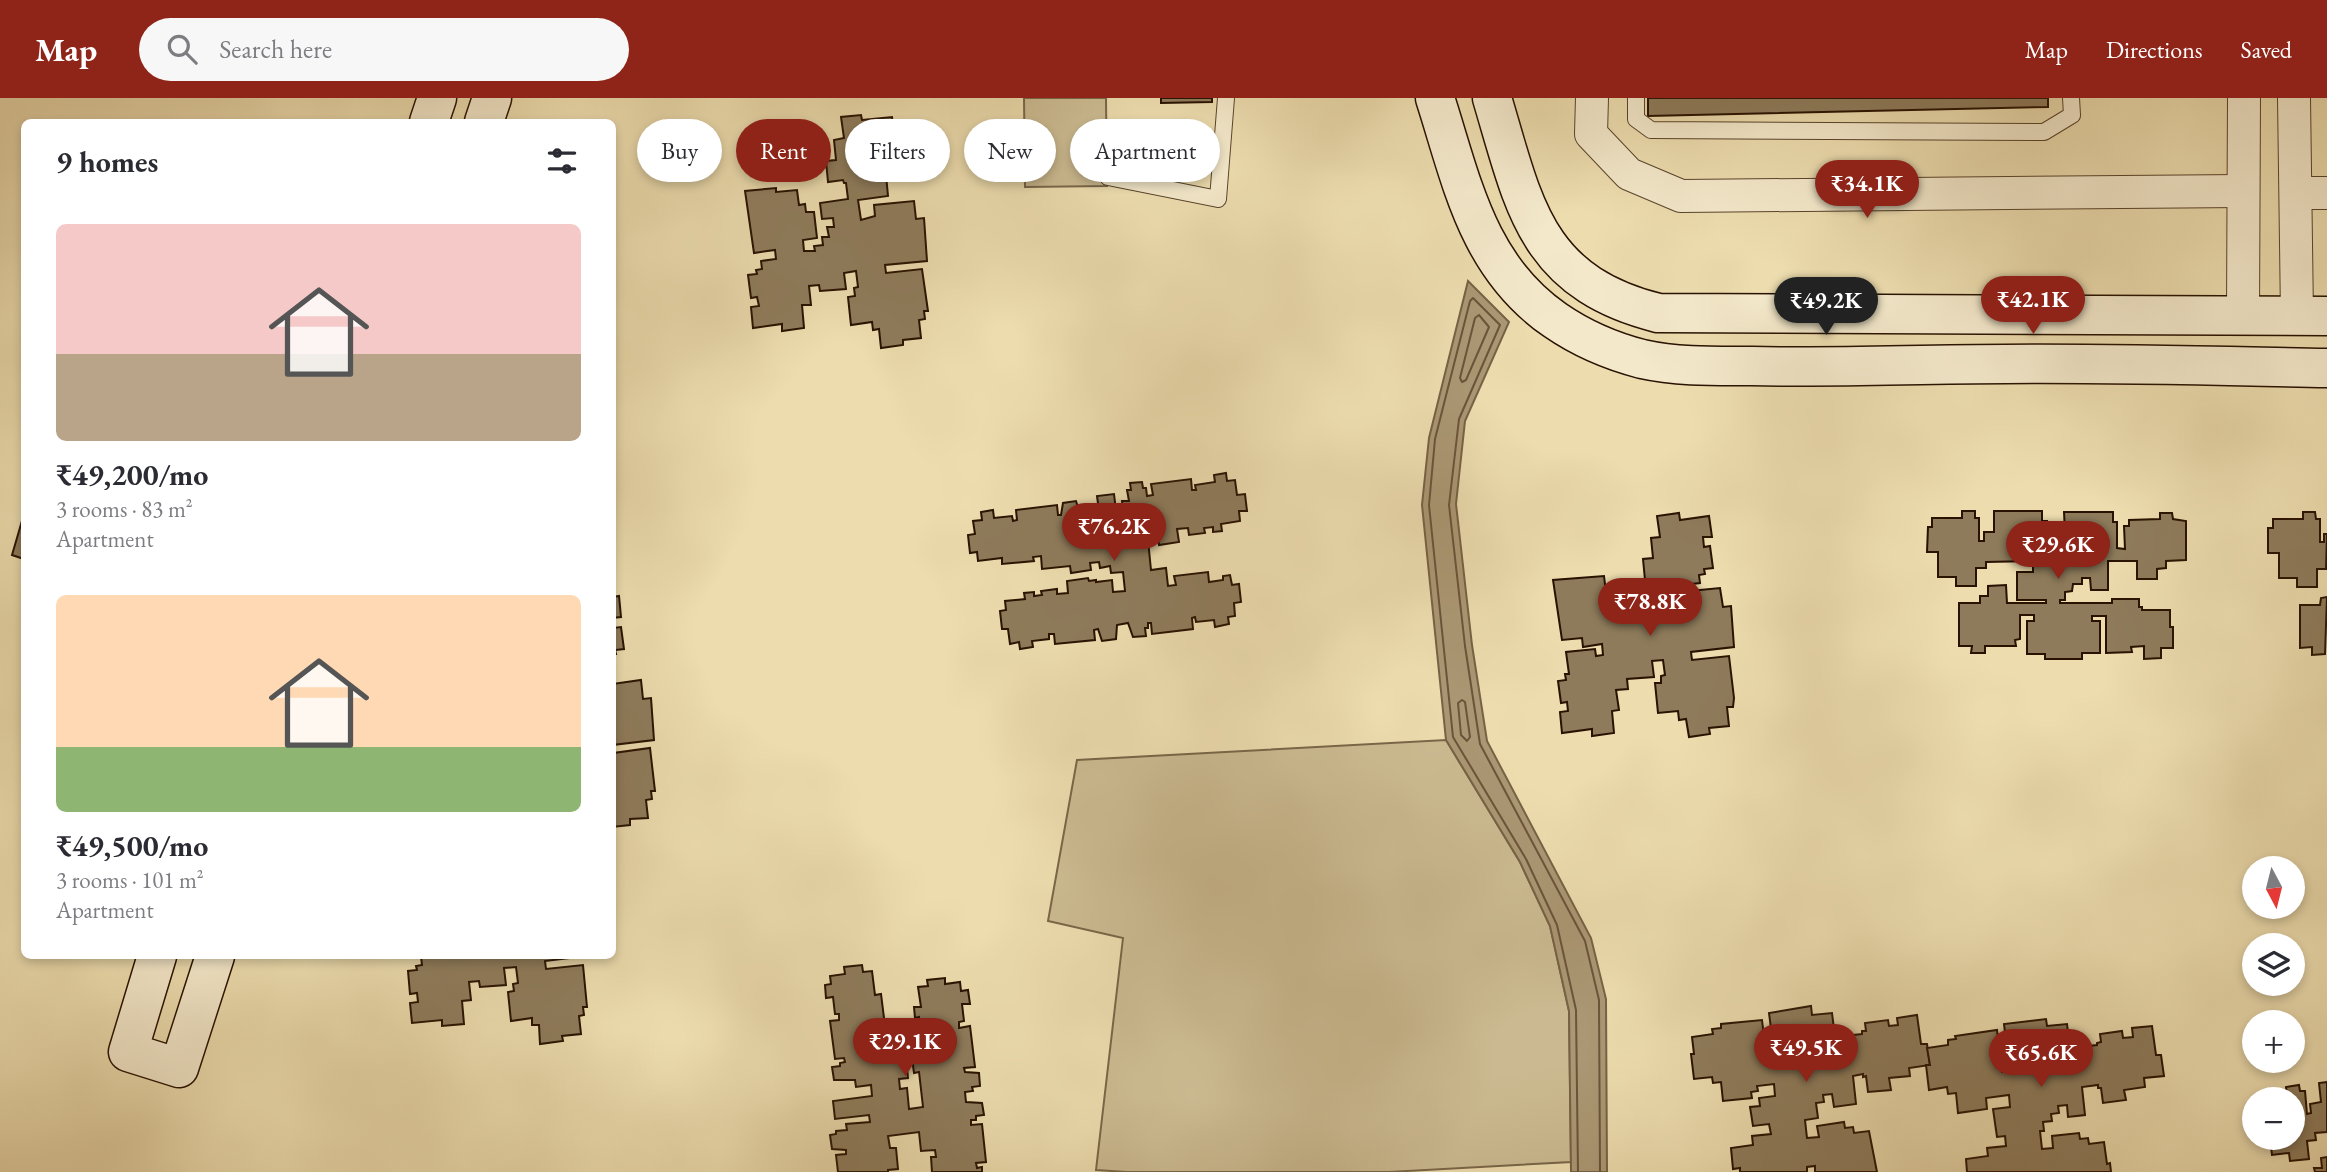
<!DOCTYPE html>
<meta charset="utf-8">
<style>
body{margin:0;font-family:"EB Garamond",serif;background:#f7f7f7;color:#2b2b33;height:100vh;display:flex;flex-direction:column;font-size:26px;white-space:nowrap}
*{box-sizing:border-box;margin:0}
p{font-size:23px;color:#7c7c81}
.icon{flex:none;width:38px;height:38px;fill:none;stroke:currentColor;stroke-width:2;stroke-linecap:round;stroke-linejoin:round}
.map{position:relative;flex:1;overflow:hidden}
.side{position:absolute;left:21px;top:21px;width:595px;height:840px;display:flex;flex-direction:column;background:#fff;border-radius:10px;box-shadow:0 4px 10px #0003}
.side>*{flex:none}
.guide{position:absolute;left:637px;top:21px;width:665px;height:63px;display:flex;gap:14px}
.needle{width:46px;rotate:173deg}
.controls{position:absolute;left:2242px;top:758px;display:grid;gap:14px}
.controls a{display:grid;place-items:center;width:63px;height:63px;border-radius:50%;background:#fff;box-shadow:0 4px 10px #0003;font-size:35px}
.price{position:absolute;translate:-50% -60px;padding:0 16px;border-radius:24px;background:#8f2418;color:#fff;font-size:23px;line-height:46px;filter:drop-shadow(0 2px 4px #0008)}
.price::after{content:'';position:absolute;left:50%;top:42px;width:21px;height:16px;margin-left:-10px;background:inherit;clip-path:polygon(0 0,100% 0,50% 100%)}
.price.selected{background:#222;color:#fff}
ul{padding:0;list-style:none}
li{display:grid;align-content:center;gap:14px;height:371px;padding:0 35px}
li span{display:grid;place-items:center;height:217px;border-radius:10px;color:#555}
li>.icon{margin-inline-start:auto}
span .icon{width:126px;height:126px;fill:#fffc;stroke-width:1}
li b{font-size:30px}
h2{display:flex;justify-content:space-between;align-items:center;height:84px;padding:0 35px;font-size:30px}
.pill{padding:0 24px;border-radius:32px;background:#fff;box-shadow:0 4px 10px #0003;font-size:24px;line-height:63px}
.pill.selected{background:#8f2418;color:#fff}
header{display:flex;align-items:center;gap:42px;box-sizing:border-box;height:98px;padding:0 35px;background:#8f2418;color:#fff}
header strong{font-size:33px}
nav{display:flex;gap:38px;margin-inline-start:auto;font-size:24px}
.search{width:490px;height:63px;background:#f7f7f7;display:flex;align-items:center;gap:18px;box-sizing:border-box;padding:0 24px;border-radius:38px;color:#7c7c81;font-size:26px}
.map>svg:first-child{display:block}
.green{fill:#cbba91;stroke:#7a6649;stroke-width:2}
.water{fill:#aa9773;stroke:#766245;stroke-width:2}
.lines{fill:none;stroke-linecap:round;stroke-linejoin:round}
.shore{stroke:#6a543a;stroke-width:2}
.building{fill:#8e7b5b;stroke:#291201;stroke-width:2}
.service-casing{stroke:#5a442c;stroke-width:18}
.minor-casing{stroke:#5a442c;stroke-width:34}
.secondary-casing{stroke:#291201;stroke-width:41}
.service{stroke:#f3e8ca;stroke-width:16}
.minor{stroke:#f3e8ca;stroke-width:32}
.secondary{stroke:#f3e8ca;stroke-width:38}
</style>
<header>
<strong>Map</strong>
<div class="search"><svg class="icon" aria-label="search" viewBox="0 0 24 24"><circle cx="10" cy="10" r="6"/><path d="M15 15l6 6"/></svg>Search here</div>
<nav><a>Map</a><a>Directions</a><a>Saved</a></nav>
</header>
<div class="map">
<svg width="2327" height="1074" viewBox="0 0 2327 1074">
<rect width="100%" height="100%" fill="#ecdcae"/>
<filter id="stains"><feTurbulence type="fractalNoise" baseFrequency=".00286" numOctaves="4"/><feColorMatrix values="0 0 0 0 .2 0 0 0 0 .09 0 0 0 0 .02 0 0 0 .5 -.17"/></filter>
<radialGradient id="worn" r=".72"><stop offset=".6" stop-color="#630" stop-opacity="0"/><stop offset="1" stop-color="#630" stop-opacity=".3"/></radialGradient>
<g class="green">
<polygon points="1024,0 1106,0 1107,88 1025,89"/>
<polygon points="1446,642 1520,764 1550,828 1569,913 1571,1064 1389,1074 1127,1074 1096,1072 1123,840 1048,823 1077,662"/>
</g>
<polygon class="water" points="1468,183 1509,224 1465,323 1456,406 1472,547 1487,643 1591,840 1606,901 1607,1074 1571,1074 1569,913 1550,828 1520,764 1446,642 1422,407 1429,340"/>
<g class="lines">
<g class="shore">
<polygon points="1479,217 1489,229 1466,282 1462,284 1460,280 1475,220"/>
<polygon points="1462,602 1465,604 1470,639 1467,643 1461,637 1458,605"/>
<polyline points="1578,1074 1576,912 1557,827 1526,761 1453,639 1429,407 1435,341 1470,203 1473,200 1500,227 1459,321 1449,407 1465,548 1480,646 1585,843 1599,902 1600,1074"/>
</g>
</g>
<g class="building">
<polygon points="1161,0 1212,0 1212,4 1161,5"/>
<polygon points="1648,0 2048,0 2048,9 1648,18"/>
<polygon points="861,17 862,22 892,19 894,39 885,41 886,50 894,49 896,71 888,72 888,76 886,77 888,98 858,102 861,122 875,118 874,107 914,103 916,121 924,120 927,163 885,167 886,175 922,171 928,213 924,213 925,221 919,222 921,240 903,242 903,247 881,250 879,231 873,232 872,224 851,227 848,199 855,198 854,190 858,189 856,173 844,175 846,191 820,193 819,187 809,188 811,207 802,207 804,230 782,233 782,226 753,230 751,209 759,208 757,199 751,200 748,177 757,176 756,172 762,171 761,163 776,161 775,152 754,155 745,93 776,90 776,94 797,92 799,107 805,106 806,114 814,114 817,140 803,142 804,153 815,153 814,148 823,147 822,139 829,139 827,129 834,129 833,120 822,121 820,105 848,101 846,85 844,85 843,82 828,84 826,63 836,62 834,42 844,40 841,19"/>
<polygon points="1226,375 1227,383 1235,382 1237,397 1245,396 1247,413 1239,413 1240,423 1221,426 1222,433 1213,434 1213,429 1204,430 1205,435 1189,437 1188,430 1177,431 1179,444 1159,447 1158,440 1148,442 1151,472 1166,470 1168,488 1176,487 1174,478 1208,474 1209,484 1223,482 1223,478 1230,477 1232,487 1239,486 1241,504 1234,505 1235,518 1228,519 1229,526 1215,529 1214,522 1196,524 1195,519 1192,520 1193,531 1152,536 1151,525 1148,525 1148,530 1145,530 1146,538 1133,539 1128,525 1117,527 1116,541 1102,543 1098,531 1094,532 1095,542 1055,546 1054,536 1049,536 1049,541 1032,543 1033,549 1020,551 1019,544 1010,546 1008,531 1002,531 1000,513 1006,512 1005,503 1025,501 1024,495 1034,494 1034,498 1042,497 1041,493 1057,491 1057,496 1068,495 1067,483 1088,480 1089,483 1096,482 1096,484 1112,482 1113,494 1125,493 1123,474 1111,475 1110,468 1100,470 1099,464 1090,465 1091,472 1071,475 1070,468 1042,471 1041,458 1033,459 1034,463 1002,466 1002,460 978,463 977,454 970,455 968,437 975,436 973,423 982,422 981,414 993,412 994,420 1012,418 1013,423 1017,422 1016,412 1057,407 1058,417 1061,417 1063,405 1076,403 1081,419 1088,419 1090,436 1102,435 1097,398 1114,396 1117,421 1124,421 1122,403 1129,403 1127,392 1131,392 1130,385 1142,384 1143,390 1146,390 1147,398 1153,397 1151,386 1191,381 1192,392 1196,392 1195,387 1215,384 1214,377"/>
<polygon points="1962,413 1975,413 1975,420 1979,420 1979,443 1984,443 1984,434 1994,434 1994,413 2042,413 2042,423 2047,423 2047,448 2054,448 2054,434 2065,434 2064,414 2113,414 2113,424 2117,424 2117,450 2125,451 2124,428 2129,428 2129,422 2160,421 2160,415 2172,415 2173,421 2186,423 2186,462 2166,463 2166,470 2157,471 2157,481 2137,481 2137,463 2108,463 2108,492 2091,492 2090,480 2082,480 2082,486 2073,486 2072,493 2065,494 2065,502 2060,502 2060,505 2112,505 2112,501 2139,501 2139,509 2142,509 2142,512 2170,512 2170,529 2173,529 2173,550 2161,550 2161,560 2144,561 2144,548 2131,549 2132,554 2106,555 2106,518 2092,518 2092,523 2100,523 2100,555 2082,555 2082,561 2045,561 2045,556 2027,556 2027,523 2034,523 2034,517 2020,517 2020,541 2015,542 2016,548 1985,548 1985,555 1971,555 1972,548 1959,548 1959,505 1980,505 1980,498 1988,498 1988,488 2006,487 2007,505 2046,505 2046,502 2017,502 2017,474 2033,474 2033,463 1986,464 1986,470 1976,470 1976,488 1956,488 1956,479 1938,479 1938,454 1927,454 1928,429 1932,429 1932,420 1962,420"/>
<polygon points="2303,414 2315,414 2316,421 2320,421 2320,444 2324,444 2324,436 2327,436 2326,471 2317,471 2317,489 2297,489 2297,480 2279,480 2279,455 2268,455 2268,430 2273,430 2273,421 2303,421"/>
<polygon points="1679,415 1680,422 1709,418 1712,439 1703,439 1704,449 1710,448 1713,470 1704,471 1705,476 1699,477 1700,485 1666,489 1668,510 1677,509 1676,504 1681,503 1680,494 1720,490 1723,509 1731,508 1734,549 1691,554 1692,562 1729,558 1734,600 1733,609 1727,609 1729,628 1709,630 1710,636 1689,639 1686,621 1679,622 1678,613 1658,615 1655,585 1661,585 1661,578 1665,577 1663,562 1652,563 1654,579 1627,581 1628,591 1616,592 1619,612 1612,613 1614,635 1592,638 1592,631 1562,635 1560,614 1568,613 1567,604 1561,605 1558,583 1566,582 1565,576 1569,576 1566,554 1595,551 1596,558 1603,557 1602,546 1583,549 1582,540 1562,542 1553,482 1604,478 1606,494 1613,493 1614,501 1620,500 1623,523 1642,521 1640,507 1629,509 1626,491 1655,489 1654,481 1645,482 1643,461 1653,460 1651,440 1660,439 1657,418"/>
<polygon points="24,416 24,461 12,457"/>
<polygon points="619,498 621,519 612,520 612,499"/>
<polygon points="2327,499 2325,556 2312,557 2312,549 2300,550 2300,507 2320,507 2321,500"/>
<polygon points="612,526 613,530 621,529 624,551 615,552 616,556 612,556"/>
<polygon points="641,582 643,601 651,600 654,642 612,647 612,586"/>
<polygon points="612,647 613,655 650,650 655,693 651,693 652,701 646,702 648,720 630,721 630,727 612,729"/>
<polygon points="434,858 586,858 545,863 546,871 583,867 587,909 583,909 584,917 579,918 581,936 562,938 563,943 540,946 539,927 532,927 532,920 511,923 508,894 514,893 513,886 518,885 516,869 504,870 506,887 480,889 479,883 469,884 471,902 462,903 464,926 442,928 442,922 412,925 410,905 418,904 417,895 410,896 408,873 417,872 416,868 422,867 421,859"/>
<polygon points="862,867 863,874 872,873 875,897 881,896 885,928 881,928 882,935 896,933 899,960 906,959 908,980 899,981 900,991 907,990 909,1011 923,1009 919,974 914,975 911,954 923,953 922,942 918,942 916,927 920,926 919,919 915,920 914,909 921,909 918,889 928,888 927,882 945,880 945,886 960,884 961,893 968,892 970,906 962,906 964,923 959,924 959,930 970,928 975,969 964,970 965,974 979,975 980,988 972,989 973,993 965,994 966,1004 982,1005 984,1017 976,1018 976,1022 971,1022 971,1027 982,1026 986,1064 976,1065 977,1070 982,1069 982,1074 932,1074 931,1059 936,1059 935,1052 921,1053 919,1034 888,1038 890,1050 896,1050 898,1071 888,1072 888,1074 838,1074 836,1057 846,1056 846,1052 832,1051 830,1037 836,1036 836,1033 847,1032 846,1026 870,1024 869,1017 835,1021 833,1003 872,998 871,987 856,989 855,982 834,982 832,969 840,968 840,965 845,964 844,960 835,961 830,923 839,922 839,916 835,916 833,899 826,900 825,887 831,886 830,878 845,876 844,869"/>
<polygon points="1811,908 1812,917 1832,915 1835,939 1862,936 1862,933 1866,933 1865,925 1888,922 1889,928 1898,927 1897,920 1917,917 1921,946 1927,946 1930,967 1909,970 1910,978 1889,980 1891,992 1868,994 1866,978 1863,979 1863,976 1853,978 1856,1006 1834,1009 1832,996 1823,997 1824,1004 1816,1005 1818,1020 1805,1022 1807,1040 1819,1039 1817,1028 1844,1024 1845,1030 1853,1029 1854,1035 1869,1033 1877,1074 1815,1074 1815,1068 1807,1069 1807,1074 1740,1074 1740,1070 1733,1071 1731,1050 1753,1047 1752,1038 1771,1036 1769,1026 1753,1028 1750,1009 1760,1008 1759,1000 1775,998 1774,986 1757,988 1758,993 1751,994 1752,1000 1723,1003 1721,984 1713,985 1712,979 1694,981 1691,956 1694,956 1692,939 1713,936 1712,931 1721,930 1721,926 1762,922 1767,963 1775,962 1769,915"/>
<polygon points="2046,921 2047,928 2067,926 2070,950 2097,947 2097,945 2101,944 2100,936 2122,933 2123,940 2133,939 2132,930 2152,928 2156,957 2161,957 2164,978 2144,980 2145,989 2124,992 2126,1002 2103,1005 2101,990 2098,990 2098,987 2082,989 2085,1017 2068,1019 2067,1007 2058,1008 2059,1015 2051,1016 2052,1023 2043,1024 2044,1033 2040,1033 2042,1051 2053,1050 2052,1038 2079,1035 2080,1041 2088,1040 2089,1046 2104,1044 2107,1066 2110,1065 2111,1074 1967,1074 1966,1061 1988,1058 1987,1050 2006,1048 2005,1038 1997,1039 1993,1011 2010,1009 2009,997 1986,1000 1987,1011 1958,1015 1956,995 1948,996 1947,989 1929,992 1926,967 1930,967 1927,950 1948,947 1948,942 1956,941 1955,938 1997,932 2002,974 2010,973 2004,926"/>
<polygon points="2327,984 2327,1034 2315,1035 2316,1042 2307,1043 2309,1061 2290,1063 2289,1055 2272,1057 2270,1040 2292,1040 2292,1001 2265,1001 2265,998 2287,996 2286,989 2299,987 2300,993 2305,993 2307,1016 2311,1015 2310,1006 2321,1004 2319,985"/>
<polygon points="2327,1059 2327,1074 2315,1074 2314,1070 2322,1070 2321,1060"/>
</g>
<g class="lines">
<g class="service-casing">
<g id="service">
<polyline points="1636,0 1636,21 1651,32 2044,34 2072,17 2071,0"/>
<polyline points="1108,79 1218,101 1226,0"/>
</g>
</g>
<g class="minor-casing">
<g id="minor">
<polyline points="1592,0 1591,36 1629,76 1681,98 2242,93"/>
<polyline points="2294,0 2297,218"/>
<polyline points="2296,95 2327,95"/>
<polyline points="2243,217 2244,0"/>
</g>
</g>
<g class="secondary-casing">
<g id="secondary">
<path d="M 1435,0 C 1462,84 1477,168 1555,222 C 1581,240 1611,253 1642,261 C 1678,269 1715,268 1752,268 C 1836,270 1921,266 2005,266 C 2112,265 2220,268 2327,270"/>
<path d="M 1492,0 C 1524,107 1535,184 1658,215 L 2327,218"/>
<polyline points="429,24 437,0"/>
<polyline points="484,24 492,0"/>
<polyline points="157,858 128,954 179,970 215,858"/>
</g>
</g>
<use href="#service" class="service"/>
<use href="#minor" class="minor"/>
<use href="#secondary" class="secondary"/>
</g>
<rect width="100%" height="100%" filter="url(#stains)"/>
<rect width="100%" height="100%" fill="url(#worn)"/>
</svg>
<div class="controls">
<a><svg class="needle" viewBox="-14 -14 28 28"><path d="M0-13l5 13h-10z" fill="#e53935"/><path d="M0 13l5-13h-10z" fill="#7c7c81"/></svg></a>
<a><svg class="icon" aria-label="layers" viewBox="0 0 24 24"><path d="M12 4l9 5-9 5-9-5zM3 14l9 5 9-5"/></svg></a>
<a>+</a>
<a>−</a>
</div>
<b class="price" style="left:1867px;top:122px">₹34.1K</b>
<b class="price" style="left:2033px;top:238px">₹42.1K</b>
<b class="price selected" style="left:1826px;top:239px">₹49.2K</b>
<b class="price" style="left:1114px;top:465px">₹76.2K</b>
<b class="price" style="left:2058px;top:483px">₹29.6K</b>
<b class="price" style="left:1650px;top:540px">₹78.8K</b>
<b class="price" style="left:905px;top:980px">₹29.1K</b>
<b class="price" style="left:1806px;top:986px">₹49.5K</b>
<b class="price" style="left:2041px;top:991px">₹65.6K</b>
<div class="guide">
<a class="pill">Buy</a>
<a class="pill selected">Rent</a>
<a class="pill">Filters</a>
<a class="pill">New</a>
<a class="pill">Apartment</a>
</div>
<section class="side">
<h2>9 homes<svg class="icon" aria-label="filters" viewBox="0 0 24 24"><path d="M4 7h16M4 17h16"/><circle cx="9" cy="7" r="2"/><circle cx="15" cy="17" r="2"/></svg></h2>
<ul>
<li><span style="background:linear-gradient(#f6c9c9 60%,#b9a48a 0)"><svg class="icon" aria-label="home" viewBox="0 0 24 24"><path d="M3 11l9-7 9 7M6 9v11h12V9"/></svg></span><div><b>₹49,200/mo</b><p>3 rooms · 83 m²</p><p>Apartment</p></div></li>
<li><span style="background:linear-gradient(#ffd9b3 70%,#8fb573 0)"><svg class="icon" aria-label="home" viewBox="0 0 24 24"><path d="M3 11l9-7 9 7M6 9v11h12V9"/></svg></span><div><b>₹49,500/mo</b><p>3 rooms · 101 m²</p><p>Apartment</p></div></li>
</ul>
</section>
</div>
